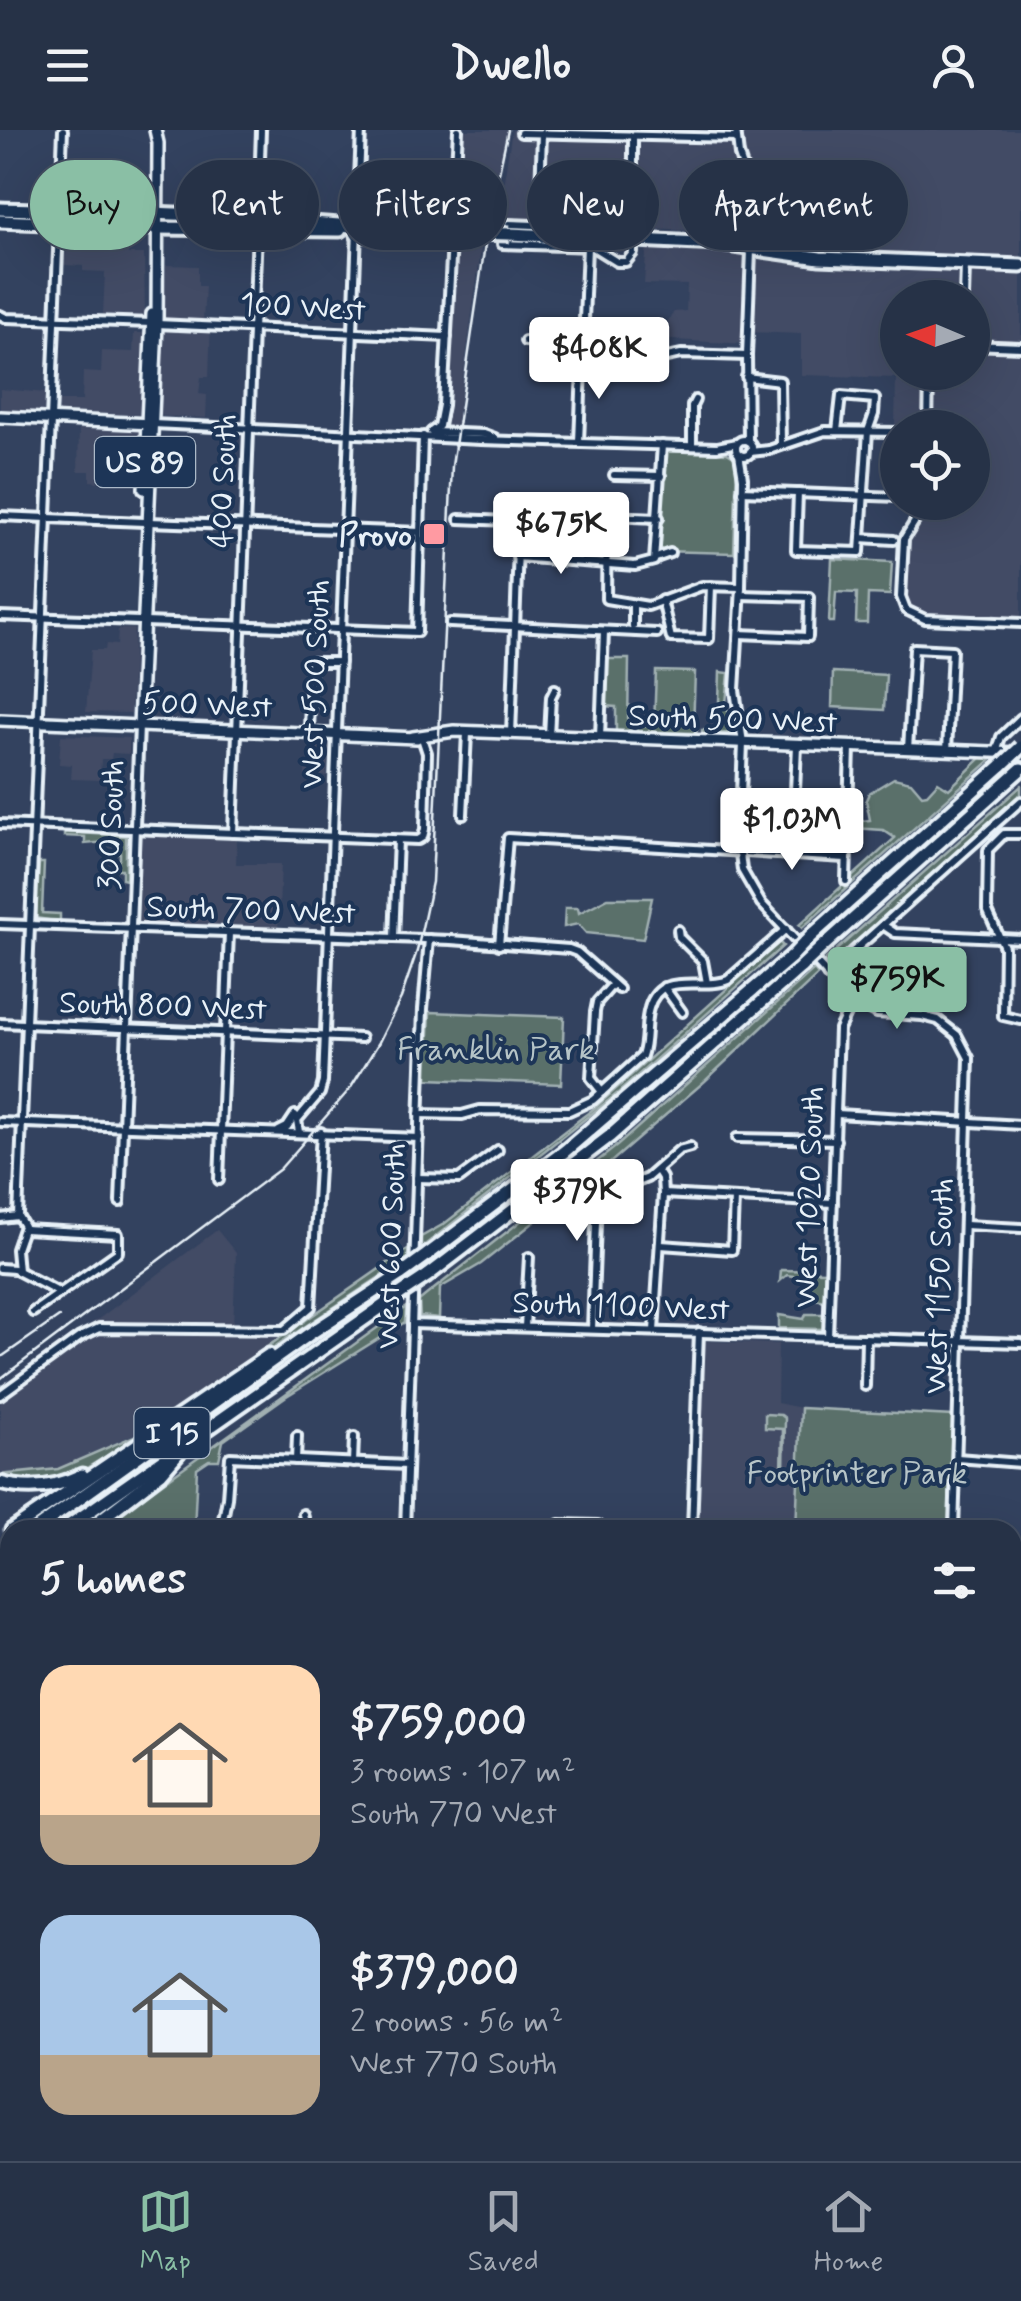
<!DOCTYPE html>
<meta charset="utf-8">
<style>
body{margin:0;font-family:Mynerve,sans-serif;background:#2e3a4e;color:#f1f3f6;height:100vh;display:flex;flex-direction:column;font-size:38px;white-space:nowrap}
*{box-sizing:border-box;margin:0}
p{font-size:32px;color:#a4aab4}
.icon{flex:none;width:55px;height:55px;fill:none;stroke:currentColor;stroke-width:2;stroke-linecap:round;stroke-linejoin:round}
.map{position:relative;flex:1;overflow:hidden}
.drawer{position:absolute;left:0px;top:1390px;width:1022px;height:642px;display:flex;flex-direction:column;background:#263247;border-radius:30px 30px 0 0;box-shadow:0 10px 40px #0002,0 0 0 2px #424d60}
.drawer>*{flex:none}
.guide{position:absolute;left:30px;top:30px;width:962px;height:90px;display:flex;gap:20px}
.needle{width:65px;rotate:272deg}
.controls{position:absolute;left:880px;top:150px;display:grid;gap:20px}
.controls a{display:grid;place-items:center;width:110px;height:110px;border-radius:50%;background:#263247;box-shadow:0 10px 40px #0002,0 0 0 2px #424d60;font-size:50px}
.price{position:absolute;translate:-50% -85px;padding:0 22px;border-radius:10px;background:#fff;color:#222;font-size:32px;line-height:65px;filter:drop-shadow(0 2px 5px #0008)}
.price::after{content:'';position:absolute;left:50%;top:60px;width:30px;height:22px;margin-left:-15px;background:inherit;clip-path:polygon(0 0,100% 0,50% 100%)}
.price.selected{background:#8abfa5;color:#111}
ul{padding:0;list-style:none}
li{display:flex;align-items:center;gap:30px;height:250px;padding:0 40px}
li span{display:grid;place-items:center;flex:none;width:280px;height:200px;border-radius:30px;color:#555}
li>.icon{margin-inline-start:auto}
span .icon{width:120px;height:120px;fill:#fffc;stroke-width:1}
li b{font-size:42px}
h2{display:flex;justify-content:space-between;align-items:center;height:120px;padding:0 40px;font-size:42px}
.pill{padding:0 35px;border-radius:45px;background:#263247;box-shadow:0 10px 40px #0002,0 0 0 2px #424d60;font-size:35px;line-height:90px}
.pill.selected{background:#8abfa5;color:#111}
header{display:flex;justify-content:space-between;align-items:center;height:130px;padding:0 40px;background:#263247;font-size:45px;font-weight:800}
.menu{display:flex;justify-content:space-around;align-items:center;height:140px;border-top:2px solid #424d60;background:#263247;font-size:28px;color:#a4aab4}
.menu a{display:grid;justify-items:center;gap:5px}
.menu .selected{color:#8abfa5}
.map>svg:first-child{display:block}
.built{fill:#424b65}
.green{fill:#5a706b;stroke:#a1b0b2;stroke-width:2.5}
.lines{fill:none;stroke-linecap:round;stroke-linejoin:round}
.minor-casing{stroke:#e8f1f8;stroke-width:14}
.major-casing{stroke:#e8f1f8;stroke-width:16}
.highway-casing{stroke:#e8f1f8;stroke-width:19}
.minor{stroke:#1d3557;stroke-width:6}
.major{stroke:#1d3557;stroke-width:9}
.highway{stroke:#1d3557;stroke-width:11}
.rail{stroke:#e8f1f8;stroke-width:2.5}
.highway-bridge-casing{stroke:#e8f1f8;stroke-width:19;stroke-linecap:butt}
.highway-bridge{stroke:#1d3557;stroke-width:11}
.poi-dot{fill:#ff9aa2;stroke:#1d3557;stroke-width:4}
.labels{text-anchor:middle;stroke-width:8;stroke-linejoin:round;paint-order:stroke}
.shield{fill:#1d3557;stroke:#abb9c8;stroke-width:2.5}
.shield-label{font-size:30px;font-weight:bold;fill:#e8f1f8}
.street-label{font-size:32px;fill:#e8f1f8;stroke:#1d3557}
.poi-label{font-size:32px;font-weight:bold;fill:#e8f1f8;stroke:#1d3557;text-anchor:end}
.park-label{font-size:32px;fill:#b6c4c7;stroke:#1d3557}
</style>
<header><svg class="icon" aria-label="menu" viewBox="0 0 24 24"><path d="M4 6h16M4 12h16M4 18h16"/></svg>Dwello<svg class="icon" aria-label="person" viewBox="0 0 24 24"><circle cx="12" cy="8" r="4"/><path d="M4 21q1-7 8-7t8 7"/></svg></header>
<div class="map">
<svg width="1021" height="2031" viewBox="0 0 1021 2031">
<rect width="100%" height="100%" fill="#33425f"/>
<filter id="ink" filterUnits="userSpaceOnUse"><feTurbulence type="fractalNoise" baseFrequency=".01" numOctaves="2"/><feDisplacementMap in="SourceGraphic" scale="20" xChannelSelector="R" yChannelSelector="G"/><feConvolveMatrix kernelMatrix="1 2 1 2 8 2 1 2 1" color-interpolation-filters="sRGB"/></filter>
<g filter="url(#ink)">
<g class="built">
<polygon points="462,0 508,0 482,113 456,298 445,298"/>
<polygon points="512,0 1021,0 1021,211 973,210 972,168 898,168 898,242 924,243 922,293 916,297 895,295 896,248 801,245 801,204 748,202 747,214 656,209 674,182 686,181 687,155 644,154 647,110 700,111 700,101 497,94"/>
<polygon points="68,100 128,102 128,124 144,124 145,186 103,184 105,142 83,141 83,136 64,135"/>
<polygon points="166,135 198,136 198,156 205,156 203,191 211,191 209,247 201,247 199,264 207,265 206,288 158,286"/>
<polygon points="134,203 145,203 141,285 59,282 59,271 82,271 83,242 101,243 102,221 133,222"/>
<polygon points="973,221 1021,224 1021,489 924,485 909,478 906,472 908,407 930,373 972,372 972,298 933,297 935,243 972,242"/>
<polygon points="0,259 47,263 47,281 43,284 0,283"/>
<polygon points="79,299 141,301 140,343 99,341 98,352 90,351 90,341 78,341"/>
<polygon points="118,499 134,499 131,583 86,582 91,520 105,520 106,514 117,515"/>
<polygon points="61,605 129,608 129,624 112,623 111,629 101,629 100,650 71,649 72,635 59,634"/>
<polygon points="314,616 328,616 327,646 305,646 305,637 314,637"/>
<polygon points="139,706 237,710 236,734 281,734 278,801 135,795"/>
<polygon points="217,1100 236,1123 233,1197 278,1202 283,1208 141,1301 59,1338 5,1345 0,1342 0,1263"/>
<polygon points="705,1211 778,1214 777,1273 801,1278 796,1400 699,1400"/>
</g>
<g class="green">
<polygon points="665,320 727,323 737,329 734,423 660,421"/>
<polygon points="832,429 892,432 890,465 868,464 867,493 856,493 857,463 836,462 834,492 829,492"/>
<polygon points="606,529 629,529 628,595 631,596 631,600 616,603 616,577 605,576"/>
<polygon points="656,541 695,542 693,599 697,600 696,603 637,601 637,595 654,596"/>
<polygon points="720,542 729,543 726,574 733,603 702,604 702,600 718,600"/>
<polygon points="833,542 886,545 884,580 832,577"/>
<polygon points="981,628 993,628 802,798 799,795 895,708 883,700 854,698 855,692 870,690 866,670 869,663 894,648 911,652 922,665 927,664 938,652 949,659"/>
<polygon points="1021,656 1021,666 833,836 828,836 824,831"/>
<polygon points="64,702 126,706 126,750 122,749 122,739 114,739 120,728 120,715 106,715 106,712 85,714 85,707 64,706"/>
<polygon points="39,733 44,733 42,783 60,784 60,792 36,788"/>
<polygon points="608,768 652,768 643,809 586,803 578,794 564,797 565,778 578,778 579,783"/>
<polygon points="779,812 783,816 618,963 421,1118 421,1107 444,1094 597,976"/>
<polygon points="814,840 818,845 705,951 560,1076 543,1085 481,1134 440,1158 439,1188 420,1186 419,1171 425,1166 618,1015"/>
<polygon points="430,882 564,887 561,954 427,949"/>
<polygon points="408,1119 408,1128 151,1299 75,1345 60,1351 22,1353 0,1349 0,1345 58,1339 146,1301"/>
<polygon points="781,1140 825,1141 824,1171 807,1167 808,1148 787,1145 780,1151"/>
<polygon points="406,1177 405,1192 285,1267 223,1311 219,1330 209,1330 197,1338 194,1400 97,1400"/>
<polygon points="806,1184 823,1184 823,1199 779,1198 779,1185 804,1189"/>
<polygon points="801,1278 953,1286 948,1400 796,1400"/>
<polygon points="765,1284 781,1285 785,1288 784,1342 782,1342 783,1299 765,1298"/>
<polygon points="1013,1866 1021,1866 1021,2031 948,2031 948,2023 1012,2022"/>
</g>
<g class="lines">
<g class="minor-casing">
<g id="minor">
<polyline points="736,0 739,25 753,68 747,226 748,311"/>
<polyline points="521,3 736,8"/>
<polyline points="258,87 261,0"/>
<polyline points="355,91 369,89 452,92"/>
<polyline points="509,94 632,99"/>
<polyline points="539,96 542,3"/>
<polyline points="354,104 356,107 451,110"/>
<polyline points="502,114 593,117 617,132 626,132 633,123 633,6"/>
<polyline points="964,168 965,135"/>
<polyline points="0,185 6,188 151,193"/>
<polyline points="157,194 447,207"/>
<path d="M 525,211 C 545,212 552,225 569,229 L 644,232 L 681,224 L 747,226"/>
<polyline points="972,215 1021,217"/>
<polyline points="746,247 780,251 781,314"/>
<polyline points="153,294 481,310 717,317 737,313"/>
<polyline points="928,298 929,242"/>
<polyline points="431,302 439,296 443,275 458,0"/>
<polyline points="434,302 484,304 495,308"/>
<circle cx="744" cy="318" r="8"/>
<polyline points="579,312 587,116"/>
<polyline points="692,316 692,276 695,270"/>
<polyline points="750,322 769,320 825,301 898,302"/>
<polyline points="739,324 743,348 741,457 735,560 743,613 739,715 742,740 761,773 852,871 877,883 922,886 938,890 957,905 969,928 954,1400"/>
<polyline points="614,345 661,346"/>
<polyline points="742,361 898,367"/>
<polyline points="798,363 796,420 860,422 868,301 874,284 875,269 841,266 837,301"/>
<polyline points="927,372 904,409 901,467 906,480 925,489 1021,493"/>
<polyline points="0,386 144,392"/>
<polyline points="659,388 607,386 606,469 648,476 702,456 741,457"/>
<polyline points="459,389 556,393 565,397"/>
<polyline points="149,392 420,402"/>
<polyline points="861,408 894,410"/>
<polyline points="517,427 635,436 654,431 662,315"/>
<polyline points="656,428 670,423"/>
<polyline points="662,470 671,508 709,509 711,456"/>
<polyline points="0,486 139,491"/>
<polyline points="145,492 417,502 423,306"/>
<polyline points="450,493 657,503"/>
<polyline points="633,496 633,475"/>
<polyline points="739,504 808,507 809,467 741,465"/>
<polyline points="309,603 311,532 340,532"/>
<polyline points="511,604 519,391"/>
<polyline points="549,606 551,567 555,559"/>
<polyline points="600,607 604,501"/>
<polyline points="908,619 914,518 952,520 947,621"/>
<polyline points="996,623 1001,607 1021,588"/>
<polyline points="795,661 797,615"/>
<polyline points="463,685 467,603"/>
<polyline points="0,694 418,710 423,707 425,699 427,623 422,608"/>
<polyline points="233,703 257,100"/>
<polyline points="1021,704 1004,704 988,720 987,779 1004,817 1003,886 1021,890"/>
<polyline points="846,751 850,617"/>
<polyline points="0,794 451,810 569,819 577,822 619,859"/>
<polyline points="883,795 895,803 1021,809"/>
<polyline points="678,800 679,807 703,831 707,853"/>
<polyline points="394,808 398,710"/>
<polyline points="499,815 508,708 846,728"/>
<polyline points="827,845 1021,671"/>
<polyline points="664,857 682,882"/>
<polyline points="0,893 361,908"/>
<polyline points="602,962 591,948 595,882 597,872 613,854"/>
<path d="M 419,984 L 462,985 L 480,980 L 569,981 L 593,970 L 642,926 C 648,910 644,894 649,878 C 660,839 702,861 728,850 L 786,799"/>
<polyline points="837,984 1021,995"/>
<polyline points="0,992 419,1008"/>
<polyline points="279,1001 287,997 295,985"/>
<polyline points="299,1002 297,990 320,963 323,952 361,0"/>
<polyline points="737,1008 836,1010"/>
<polyline points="417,1048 459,1049 498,1020"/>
<polyline points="219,1050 229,803"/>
<polyline points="663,1064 833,1073"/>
<polyline points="120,1072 139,596"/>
<polyline points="18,1086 63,0"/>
<polyline points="0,1088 18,1086"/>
<polyline points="965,1095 1021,1098"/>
<polyline points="661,1115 732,1120 734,1068"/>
<polyline points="0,1138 14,1139 60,1163 118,1122 118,1104 24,1099"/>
<polyline points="18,1141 16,1119 24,1096 18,1086"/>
<polyline points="33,1182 60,1163"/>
<polyline points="412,1194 1021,1213"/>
<polyline points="525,1197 529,1127"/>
<polyline points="592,1199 596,1092 604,1074 624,1057 647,1048 679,1020 690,1017"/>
<polyline points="654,1201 663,1064 662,1048 657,1040"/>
<polyline points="828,1207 839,899 852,871"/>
<polyline points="865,1256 866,1208"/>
<polyline points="0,1265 80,1207 99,1198 284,1200 311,1177 321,1002"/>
<polyline points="957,1328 1021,1333"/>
<polyline points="296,1330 297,1306"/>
<polyline points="353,1333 354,1307"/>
<polyline points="303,1384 307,1400"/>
<polyline points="221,1400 227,1368 230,1327 407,1335"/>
<polyline points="405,1400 423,879 429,809"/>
<polyline points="554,1400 559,1394 598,1395 604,1400"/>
<polyline points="692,1400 699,1202"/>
<polyline points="0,1652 10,1653"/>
<polyline points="0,1737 10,1737"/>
<polyline points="0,1806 10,1806"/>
<polyline points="1012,1874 1021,1873"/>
<polyline points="0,1984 10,1985"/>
<polyline points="100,2031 100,2022"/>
<polyline points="220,2031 220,2022"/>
<polyline points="321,2031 321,2022"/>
<polyline points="384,2031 384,2022"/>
</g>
</g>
<g class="major-casing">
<g id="major">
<polyline points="0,287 152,294"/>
<polyline points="144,359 152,184"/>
<polyline points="0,590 417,608"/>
<polyline points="139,596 157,194 158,13 155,0"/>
<polyline points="413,607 454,601 1018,623"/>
</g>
</g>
<g class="highway-casing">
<g id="highway">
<path d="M 0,79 C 64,81 128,81 192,85 C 277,89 360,98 445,102"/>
<polyline points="0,91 157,98 340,100"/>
<polyline points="510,104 720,114 820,128 1021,136"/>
<polyline points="811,806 1002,635"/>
<polyline points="821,818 1021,639"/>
<polyline points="427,1125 565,1021 791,827"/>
<polyline points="427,1146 610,1006 801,837"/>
<path d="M 0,1353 C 29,1361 55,1358 82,1345"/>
<polyline points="12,1400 269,1225"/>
<polyline points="35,1400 308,1205 401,1144"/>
<polyline points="63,1400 400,1164"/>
<polyline points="87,1400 161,1343 179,1322"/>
<polyline points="0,1425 10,1418"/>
<polyline points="0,1444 10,1437"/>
<polyline points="0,1488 10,1477"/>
</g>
</g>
<use href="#minor" class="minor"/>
<use href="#major" class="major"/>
<use href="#highway" class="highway"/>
<g class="rail">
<polyline points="0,1228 59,1187"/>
<polyline points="0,1249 280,1039 350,959 378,914 401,868 417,821 432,752 452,336 488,95 508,0"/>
</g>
<g class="highway-bridge-casing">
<g id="highway-bridge">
<polyline points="445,102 510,104"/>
<polyline points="1002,635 1021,617"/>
<polyline points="791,827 811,806"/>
<polyline points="801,837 821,818"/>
<polyline points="401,1144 427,1125"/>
<polyline points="400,1164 427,1146"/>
</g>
</g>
<use href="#highway-bridge" class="highway-bridge"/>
</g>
</g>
<rect class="poi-dot" x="422" y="392" width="24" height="24" rx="5"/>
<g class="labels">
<g class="shield">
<rect x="95" y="307" width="100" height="50" rx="8"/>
<rect x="134.5" y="1278" width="75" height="50" rx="8"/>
</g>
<g class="shield-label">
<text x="145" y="342">US 89</text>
<text x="172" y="1313">I 15</text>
</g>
<g class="street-label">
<text transform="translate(303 176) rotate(3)" y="11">100 West</text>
<text transform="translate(222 351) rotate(-88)" y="11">400 South</text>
<text transform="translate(314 554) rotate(-88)" y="11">West 500 South</text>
<text transform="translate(207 574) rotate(2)" y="11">500 West</text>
<text transform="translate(733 588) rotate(2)" y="11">South 500 West</text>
<text transform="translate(110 695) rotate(-88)" y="11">300 South</text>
<text transform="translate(251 779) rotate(2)" y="11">South 700 West</text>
<text transform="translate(163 875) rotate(2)" y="11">South 800 West</text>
<text transform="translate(808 1067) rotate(-88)" y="11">West 1020 South</text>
<text transform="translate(390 1116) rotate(-88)" y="11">West 600 South</text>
<text transform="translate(938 1156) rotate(-88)" y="11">West 1150 South</text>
<text transform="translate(621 1175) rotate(2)" y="11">South 1100 West</text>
</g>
<g class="poi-label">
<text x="412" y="415">Provo</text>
</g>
<g class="park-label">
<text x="496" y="929">Franklin Park</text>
<text x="857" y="1353">Footprinter Park</text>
</g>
</g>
</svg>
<div class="controls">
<a><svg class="needle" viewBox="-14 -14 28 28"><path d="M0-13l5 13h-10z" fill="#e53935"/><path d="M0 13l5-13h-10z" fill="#a4aab4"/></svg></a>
<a><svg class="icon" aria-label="locate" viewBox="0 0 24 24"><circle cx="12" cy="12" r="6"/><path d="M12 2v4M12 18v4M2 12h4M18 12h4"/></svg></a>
</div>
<b class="price" style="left:599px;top:272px">$408K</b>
<b class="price" style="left:561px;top:447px">$675K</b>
<b class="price" style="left:792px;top:743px">$1.03M</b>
<b class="price selected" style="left:897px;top:902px">$759K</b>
<b class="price" style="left:577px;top:1114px">$379K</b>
<div class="guide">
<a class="pill selected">Buy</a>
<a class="pill">Rent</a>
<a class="pill">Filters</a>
<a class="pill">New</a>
<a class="pill">Apartment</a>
</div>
<section class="drawer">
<h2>5 homes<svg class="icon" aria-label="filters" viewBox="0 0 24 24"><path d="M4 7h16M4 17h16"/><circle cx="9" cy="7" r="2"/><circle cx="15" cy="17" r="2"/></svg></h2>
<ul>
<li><span style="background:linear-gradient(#ffd9b3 75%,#b9a48a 0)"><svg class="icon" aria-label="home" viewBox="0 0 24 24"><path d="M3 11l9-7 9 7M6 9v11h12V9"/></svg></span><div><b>$759,000</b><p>3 rooms · 107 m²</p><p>South 770 West</p></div></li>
<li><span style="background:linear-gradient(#a9c7e8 70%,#b9a48a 0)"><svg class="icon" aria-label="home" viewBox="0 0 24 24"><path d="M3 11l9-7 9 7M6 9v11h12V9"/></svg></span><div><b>$379,000</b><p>2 rooms · 56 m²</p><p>West 770 South</p></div></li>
</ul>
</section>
</div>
<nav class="menu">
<a class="selected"><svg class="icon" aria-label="map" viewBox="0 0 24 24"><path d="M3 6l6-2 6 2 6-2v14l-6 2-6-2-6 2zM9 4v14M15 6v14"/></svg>Map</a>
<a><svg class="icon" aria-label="saved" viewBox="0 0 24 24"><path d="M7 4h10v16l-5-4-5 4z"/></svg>Saved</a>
<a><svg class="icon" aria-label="home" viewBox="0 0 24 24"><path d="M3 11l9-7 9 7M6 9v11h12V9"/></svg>Home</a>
</nav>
